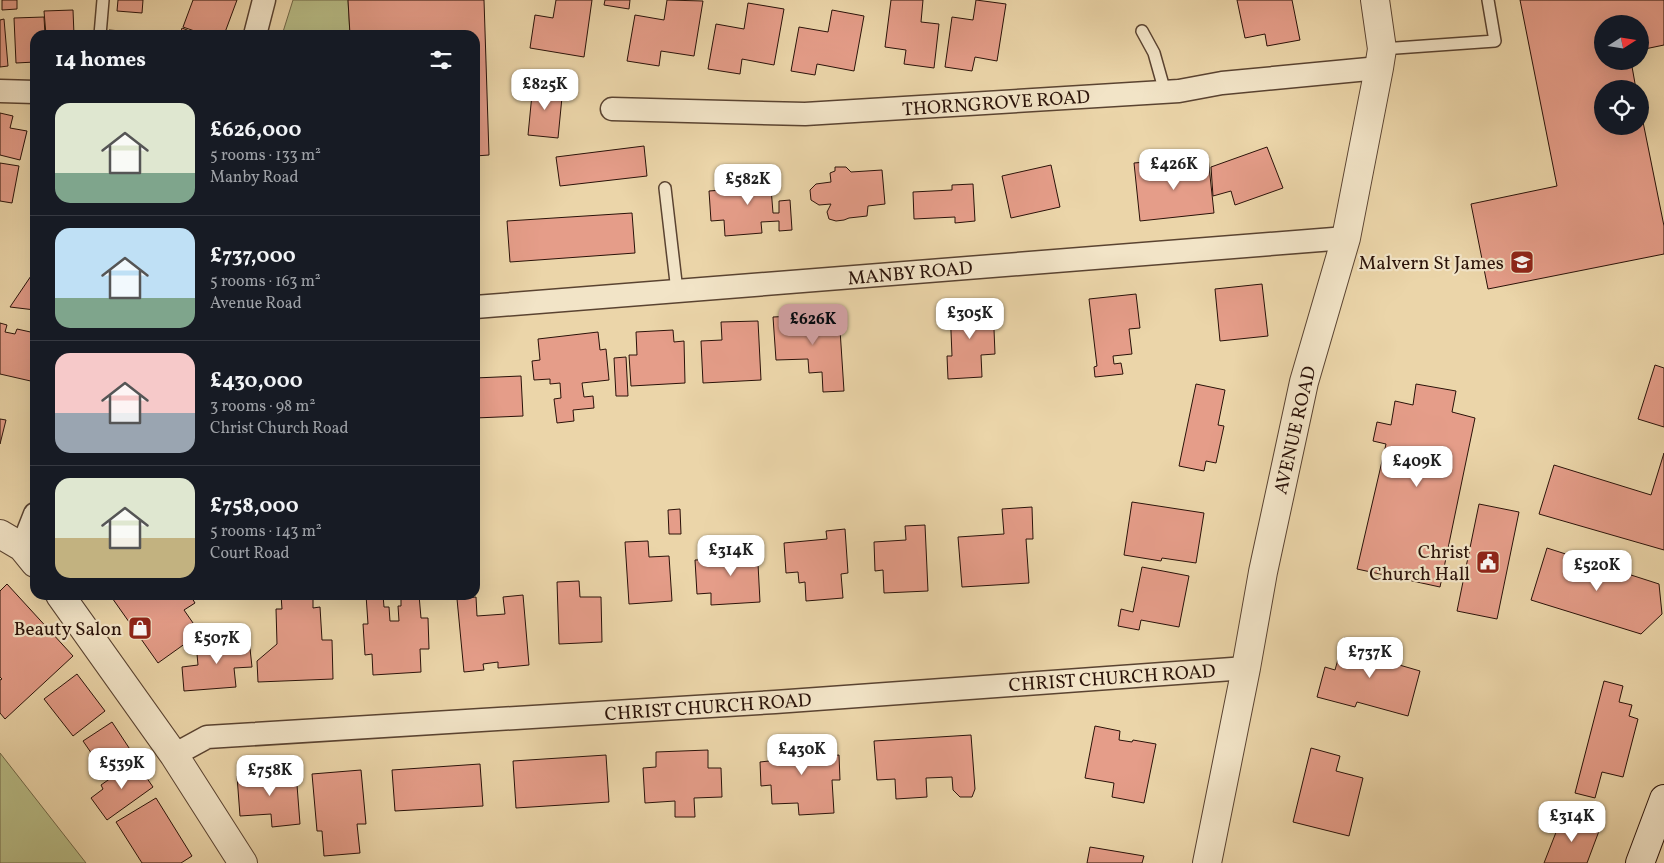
<!DOCTYPE html>
<meta charset="utf-8">
<style>
body{margin:0;font-family:Vollkorn,serif;background:#242831;color:#f1f3f6;height:100vh;display:flex;flex-direction:column;font-size:19px;white-space:nowrap}
*{box-sizing:border-box;margin:0}
p{font-size:16px;color:#9ea1a6}
.icon{flex:none;width:28px;height:28px;fill:none;stroke:currentColor;stroke-width:2;stroke-linecap:round;stroke-linejoin:round}
.map{position:relative;flex:1;overflow:hidden}
.side{position:absolute;left:30px;top:30px;width:450px;height:570px;display:flex;flex-direction:column;background:#171b24;border-radius:15px;box-shadow:0 5px 20px #0002}
.side>*{flex:none}
.needle{width:32px;rotate:78deg}
.tools{position:absolute;left:1594px;top:15px;display:grid;gap:10px}
.tools a{display:grid;place-items:center;width:55px;height:55px;border-radius:50%;background:#171b24;box-shadow:0 5px 20px #0002;font-size:25px}
.price{position:absolute;translate:-50% -42px;padding:0 11px;border-radius:10px;background:#fff;color:#222;font-size:16px;line-height:32px;filter:drop-shadow(0 1px 2px #0008)}
.price::after{content:'';position:absolute;left:50%;top:30px;width:15px;height:11px;margin-left:-8px;background:inherit;clip-path:polygon(0 0,100% 0,50% 100%)}
.price.active{background:#c59692;color:#111}
ul{padding:0;list-style:none}
li{display:flex;align-items:center;gap:15px;height:125px;padding:0 25px}
li+li{border-top:1px solid #363941}
li span{display:grid;place-items:center;flex:none;width:140px;height:100px;border-radius:15px;color:#555}
li>.icon{margin-inline-start:auto}
span .icon{width:60px;height:60px;fill:#fffc;stroke-width:1}
li b{font-size:21px}
h2{display:flex;justify-content:space-between;align-items:center;height:60px;padding:0 25px;font-size:21px}
.map>svg:first-child{display:block}
.green{fill:#b8bd87;stroke:#716848}
.building{fill:#e59d89;stroke:#2a1209}
.lines{fill:none;stroke-linecap:round;stroke-linejoin:round}
.service-casing{stroke:#5a4331;stroke-width:14}
.minor-casing{stroke:#5a4331;stroke-width:25}
.tertiary-casing{stroke:#5a4331;stroke-width:30}
.secondary-casing{stroke:#2a1209;stroke-width:30}
.service{stroke:#f2e4c7;stroke-width:11}
.minor{stroke:#f2e4c7;stroke-width:22}
.tertiary{stroke:#f2e4c7;stroke-width:28}
.secondary{stroke:#f2e4c7;stroke-width:28}
.labels{text-anchor:middle;stroke-width:4.5;stroke-linejoin:round;paint-order:stroke}
.street-label{font-size:19px;fill:#2a1209;stroke:#f2e4c7}
.poi-label{font-size:19px;fill:#2a1209;stroke:#f2e4c7;text-anchor:end}
</style>
<div class="map">
<svg width="1664" height="863" viewBox="0 0 1664 863">
<rect width="100%" height="100%" fill="#ebd5a9"/>
<filter id="stains"><feTurbulence type="fractalNoise" baseFrequency=".004" numOctaves="4"/><feColorMatrix values="0 0 0 0 .2 0 0 0 0 .09 0 0 0 0 .02 0 0 0 .5 -.17"/></filter>
<radialGradient id="worn" r=".72"><stop offset=".6" stop-color="#630" stop-opacity="0"/><stop offset="1" stop-color="#630" stop-opacity=".3"/></radialGradient>
<g class="green">
<polygon points="293,0 348,0 350,35 282,35"/>
<polygon points="0,753 86,863 0,863"/>
</g>
<g class="building">
<polygon points="2,0 17,0 17,9 2,10"/>
<polygon points="118,0 143,0 142,13 117,11"/>
<polygon points="193,0 237,0 224,35 206,35 183,27"/>
<polygon points="348,0 484,0 489,155 475,156 475,35 350,35"/>
<polygon points="556,0 592,0 584,57 530,48 535,15 553,18"/>
<polygon points="605,0 630,0 629,9 604,5"/>
<polygon points="667,0 703,1 694,56 661,51 659,66 627,61 635,15 664,20"/>
<polygon points="891,0 923,0 921,22 939,24 934,68 904,64 906,50 885,47"/>
<polygon points="976,0 1006,4 997,61 975,57 972,71 945,67 952,17 973,20"/>
<polygon points="1237,0 1292,0 1300,40 1267,46 1265,34 1245,38"/>
<polygon points="1520,0 1664,0 1664,45 1640,50 1640,24 1602,24 1602,61 1631,61 1636,89 1602,89 1602,126 1640,126 1640,107 1664,226 1664,254 1488,289 1471,204 1557,186"/>
<polygon points="748,3 784,9 774,65 742,59 740,74 708,69 716,24 744,29"/>
<polygon points="73,10 74,35 46,35 44,11"/>
<polygon points="832,10 864,16 854,71 817,64 815,75 791,71 799,27 828,32"/>
<polygon points="44,17 45,35 35,35 35,62 16,63 14,18"/>
<polygon points="4,19 8,66 0,67 0,20"/>
<polygon points="182,28 200,35 180,35"/>
<polygon points="109,30 134,32 133,35 109,35"/>
<polygon points="533,84 563,87 558,138 528,135"/>
<polygon points="0,113 13,116 10,128 27,131 20,160 0,155"/>
<polygon points="644,146 647,176 560,186 556,157"/>
<polygon points="1267,147 1283,188 1235,205 1231,191 1213,196 1211,167"/>
<polygon points="1208,157 1214,213 1140,221 1134,163 1157,161 1159,178 1183,175 1182,159"/>
<polygon points="0,163 19,166 12,203 0,201"/>
<polygon points="1051,165 1060,207 1011,218 1002,176"/>
<polygon points="835,167 846,167 851,172 882,170 885,204 868,206 867,216 849,218 844,220 836,221 829,219 827,212 831,204 819,205 811,200 810,190 816,184 831,182 830,173 835,171"/>
<polygon points="770,175 773,213 779,213 779,201 790,200 792,230 779,231 779,221 761,222 762,233 725,236 724,220 711,221 709,191 722,190 721,179"/>
<polygon points="973,184 975,221 955,223 955,217 914,219 913,192 952,190 952,185"/>
<polygon points="632,213 635,253 510,262 507,221"/>
<polygon points="35,270 35,310 10,307"/>
<polygon points="1262,284 1268,336 1220,341 1215,289"/>
<polygon points="1136,294 1140,328 1129,329 1132,354 1113,356 1114,364 1121,363 1123,374 1095,377 1094,367 1097,366 1089,299"/>
<polygon points="993,305 995,354 981,355 982,377 948,379 947,356 952,356 950,307"/>
<polygon points="839,314 844,391 823,392 822,372 809,373 808,359 776,360 773,317"/>
<polygon points="758,321 761,380 703,383 701,341 722,340 721,322"/>
<polygon points="0,323 7,325 5,332 15,334 17,329 35,333 35,382 0,374"/>
<polygon points="673,330 674,342 684,341 685,383 631,386 629,355 637,355 636,332"/>
<polygon points="598,332 600,350 606,349 609,380 582,383 584,397 593,396 594,408 573,410 574,421 557,423 554,399 561,398 560,383 550,384 550,379 534,380 532,361 540,360 538,339"/>
<polygon points="626,357 628,396 616,396 614,358"/>
<polygon points="1655,365 1664,368 1664,427 1638,419"/>
<polygon points="521,376 523,416 475,418 475,378"/>
<polygon points="1196,384 1225,390 1218,425 1224,426 1216,463 1206,461 1204,471 1179,466"/>
<polygon points="1416,384 1456,391 1452,412 1475,418 1440,587 1357,569 1386,444 1373,441 1377,422 1391,425 1395,401 1413,405"/>
<polygon points="0,419 6,420 0,444"/>
<polygon points="1664,453 1664,550 1539,514 1554,465 1651,495"/>
<polygon points="1132,502 1204,513 1196,563 1162,558 1161,561 1124,555"/>
<polygon points="1479,504 1519,512 1497,619 1457,611"/>
<polygon points="1032,507 1033,539 1026,539 1029,583 962,587 958,537 1004,534 1002,509"/>
<polygon points="680,509 681,534 669,534 668,510"/>
<polygon points="925,525 928,591 884,593 883,570 875,571 874,542 906,540 905,526"/>
<polygon points="845,529 848,573 841,574 843,598 806,601 805,582 799,583 798,572 786,573 784,543 827,539 826,531"/>
<polygon points="648,541 649,557 669,556 672,601 629,604 625,542"/>
<polygon points="757,545 760,602 711,605 711,593 697,594 695,560 728,559 727,547"/>
<polygon points="1547,548 1659,584 1662,614 1641,634 1531,600"/>
<polygon points="1142,567 1189,576 1179,627 1141,620 1139,630 1118,626 1121,609 1133,612"/>
<polygon points="579,581 580,597 601,597 602,642 559,644 557,582"/>
<polygon points="7,584 73,656 5,719 0,713 0,680 2,679 0,677 0,591"/>
<polygon points="110,595 190,595 195,603 184,610 200,633 158,663"/>
<polygon points="281,595 313,595 313,608 320,607 322,640 332,640 333,679 258,682 257,661 277,644 276,609 282,609"/>
<polygon points="366,595 383,595 384,607 389,607 390,621 399,621 398,606 401,606 401,595 419,595 421,618 428,618 429,649 420,649 421,672 373,675 372,654 365,655 363,624 368,624"/>
<polygon points="523,595 529,665 498,668 498,662 483,664 484,670 464,672 457,599 476,597 477,616 505,614 503,597"/>
<polygon points="1344,638 1399,653 1396,664 1420,671 1408,716 1357,702 1355,707 1317,697 1325,667 1335,670"/>
<polygon points="249,639 252,667 234,668 236,687 184,691 182,667 198,665 196,643"/>
<polygon points="77,674 105,711 73,736 44,699"/>
<polygon points="1604,681 1623,686 1619,702 1632,705 1629,716 1638,719 1623,777 1602,772 1595,798 1575,793"/>
<polygon points="112,722 135,757 107,776 83,741"/>
<polygon points="1095,726 1120,731 1119,740 1132,742 1133,740 1156,744 1144,803 1112,797 1114,783 1085,778"/>
<polygon points="971,735 975,789 972,797 960,797 953,790 952,777 926,778 927,797 896,799 895,779 877,780 874,741"/>
<polygon points="829,742 830,756 839,755 840,780 832,780 834,813 799,815 798,803 772,804 771,785 761,786 760,762 769,761 768,744"/>
<polygon points="1311,748 1340,756 1336,771 1363,778 1349,836 1293,822"/>
<polygon points="708,750 708,768 721,768 722,797 694,798 695,817 675,817 675,801 645,803 643,768 656,767 656,752"/>
<polygon points="606,755 609,802 516,808 513,761"/>
<polygon points="135,761 153,787 107,820 91,798 103,789 101,785"/>
<polygon points="480,764 483,806 395,811 392,770"/>
<polygon points="361,770 366,824 357,824 360,853 324,856 322,831 317,831 312,774"/>
<polygon points="296,772 300,824 272,827 271,814 240,816 237,776"/>
<polygon points="156,798 192,856 181,863 142,863 116,822"/>
<polygon points="1562,817 1599,831 1587,863 1544,863"/>
<polygon points="1090,847 1144,856 1142,863 1087,863"/>
</g>
<g class="lines">
<g class="service-casing">
<g id="service">
<polyline points="1142,31 1154,53 1165,92"/>
<polyline points="100,35 103,0"/>
<polyline points="1382,49 1495,41 1488,0"/>
<polyline points="665,188 677,291"/>
</g>
</g>
<g class="minor-casing">
<g id="minor">
<polyline points="255,35 264,0"/>
<polyline points="0,91 35,92"/>
<polyline points="612,109 805,114 1179,91 1222,83 1379,68"/>
<polyline points="475,307 1346,238"/>
<polyline points="22,547 35,514"/>
<polyline points="174,755 207,737 775,702 1246,668"/>
</g>
</g>
<g class="tertiary-casing">
<g id="tertiary">
<polyline points="0,534 22,547 35,563"/>
<polyline points="60,595 174,755 243,863"/>
<polyline points="1207,863 1246,668 1263,572 1304,382 1346,238 1379,68 1382,49 1375,0"/>
</g>
</g>
<g class="secondary-casing">
<polyline id="secondary" points="1640,863 1664,799"/>
</g>
<use href="#service" class="service"/>
<use href="#minor" class="minor"/>
<use href="#tertiary" class="tertiary"/>
<use href="#secondary" class="secondary"/>
</g>
<defs>
<g id="school-square" transform="scale(1.25)"><rect x="-9" y="-9" width="18" height="18" rx="4" fill="#8f2418" stroke="#f2e4c7"/><path d="M0-5L7-2L0 1L-7-2ZM-4 1L0 2.5L4 1V4Q0 6-4 4Z" fill="#fff"/></g>
<g id="civic-square" transform="scale(1.25)"><rect x="-9" y="-9" width="18" height="18" rx="4" fill="#8f2418" stroke="#f2e4c7"/><path d="M-.6-6.5H3V-4.5H.6V-3L4-1V1h2V6H-6V1h2V-1L-.6-3ZM-1.2 2.5V6h2.4V2.5Z" fill="#fff"/></g>
<g id="shop-square" transform="scale(1.25)"><rect x="-9" y="-9" width="18" height="18" rx="4" fill="#8f2418" stroke="#f2e4c7"/><path d="M-5-2.5h2.3a2.7 3.5 0 0 1 5.4 0H5L5.5 6h-11ZM-1.5-2.5h3a1.5 2.3 0 0 0-3 0Z" fill="#fff"/></g>
</defs>
<g fill-rule="evenodd">
<use href="#school-square" x="1522" y="262"/>
<use href="#civic-square" x="1488" y="562"/>
<use href="#shop-square" x="140" y="628"/>
</g>
<g class="labels">
<g class="street-label">
<text transform="translate(996 102) rotate(-4)" y="7">THORNGROVE ROAD</text>
<text transform="translate(910 272) rotate(-5)" y="7">MANBY ROAD</text>
<text transform="translate(1294 430) rotate(-77)" y="7">AVENUE ROAD</text>
<text transform="translate(1112 677) rotate(-4)" y="7">CHRIST CHURCH ROAD</text>
<text transform="translate(708 706) rotate(-4)" y="7">CHRIST CHURCH ROAD</text>
</g>
<g class="poi-label">
<text x="1504" y="269">Malvern St James</text>
<text x="1470" y="558">Christ<tspan x="1470" dy="22">Church Hall</tspan></text>
<text x="122" y="635">Beauty Salon</text>
</g>
</g>
<rect width="100%" height="100%" filter="url(#stains)"/>
<rect width="100%" height="100%" fill="url(#worn)"/>
</svg>
<div class="tools">
<a><svg class="needle" viewBox="-14 -14 28 28"><path d="M0-13l5 13h-10z" fill="#e53935"/><path d="M0 13l5-13h-10z" fill="#9ea1a6"/></svg></a>
<a><svg class="icon" aria-label="locate" viewBox="0 0 24 24"><circle cx="12" cy="12" r="6"/><path d="M12 2v4M12 18v4M2 12h4M18 12h4"/></svg></a>
</div>
<b class="price" style="left:545px;top:111px">£825K</b>
<b class="price" style="left:1174px;top:191px">£426K</b>
<b class="price" style="left:748px;top:206px">£582K</b>
<b class="price" style="left:970px;top:340px">£305K</b>
<b class="price active" style="left:813px;top:346px">£626K</b>
<b class="price" style="left:1417px;top:488px">£409K</b>
<b class="price" style="left:731px;top:577px">£314K</b>
<b class="price" style="left:1597px;top:592px">£520K</b>
<b class="price" style="left:217px;top:665px">£507K</b>
<b class="price" style="left:1370px;top:679px">£737K</b>
<b class="price" style="left:802px;top:776px">£430K</b>
<b class="price" style="left:122px;top:790px">£539K</b>
<b class="price" style="left:270px;top:797px">£758K</b>
<b class="price" style="left:1572px;top:843px">£314K</b>
<section class="side">
<h2>14 homes<svg class="icon" aria-label="filters" viewBox="0 0 24 24"><path d="M4 7h16M4 17h16"/><circle cx="9" cy="7" r="2"/><circle cx="15" cy="17" r="2"/></svg></h2>
<ul>
<li><span style="background:linear-gradient(#dfe7d0 70%,#7fa58c 0)"><svg class="icon" aria-label="home" viewBox="0 0 24 24"><path d="M3 11l9-7 9 7M6 9v11h12V9"/></svg></span><div><b>£626,000</b><p>5 rooms · 133 m²</p><p>Manby Road</p></div></li>
<li><span style="background:linear-gradient(#bfe0f5 70%,#7fa58c 0)"><svg class="icon" aria-label="home" viewBox="0 0 24 24"><path d="M3 11l9-7 9 7M6 9v11h12V9"/></svg></span><div><b>£737,000</b><p>5 rooms · 163 m²</p><p>Avenue Road</p></div></li>
<li><span style="background:linear-gradient(#f6c9c9 60%,#9aa5b1 0)"><svg class="icon" aria-label="home" viewBox="0 0 24 24"><path d="M3 11l9-7 9 7M6 9v11h12V9"/></svg></span><div><b>£430,000</b><p>3 rooms · 98 m²</p><p>Christ Church Road</p></div></li>
<li><span style="background:linear-gradient(#dfe7d0 60%,#c2b280 0)"><svg class="icon" aria-label="home" viewBox="0 0 24 24"><path d="M3 11l9-7 9 7M6 9v11h12V9"/></svg></span><div><b>£758,000</b><p>5 rooms · 143 m²</p><p>Court Road</p></div></li>
</ul>
</section>
</div>
